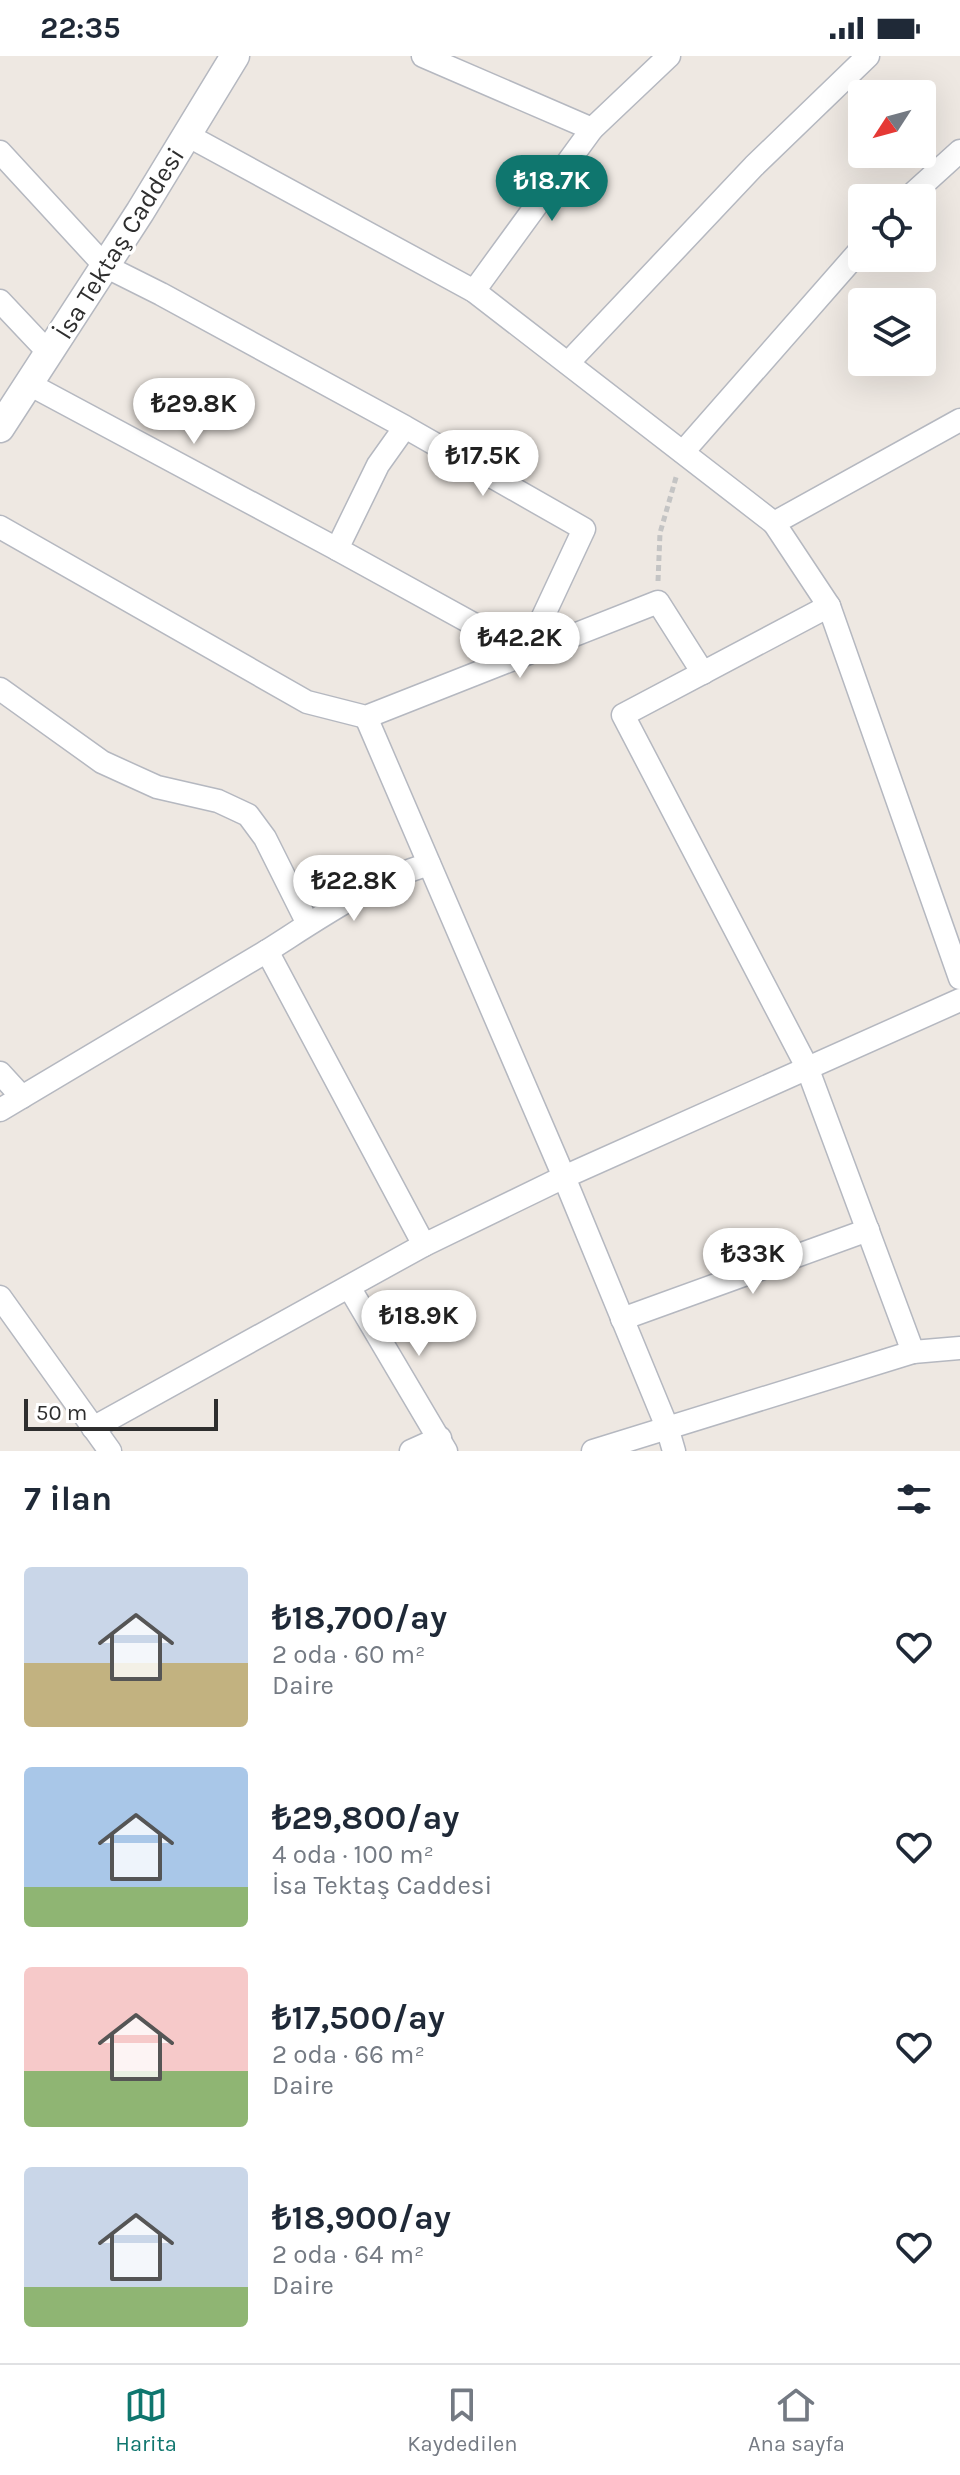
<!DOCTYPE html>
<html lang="tr">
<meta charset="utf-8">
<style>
body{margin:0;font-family:Karla,sans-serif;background:#f6f6f7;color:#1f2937;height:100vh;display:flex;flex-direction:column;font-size:30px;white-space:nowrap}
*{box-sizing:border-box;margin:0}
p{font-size:26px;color:#747a83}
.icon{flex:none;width:44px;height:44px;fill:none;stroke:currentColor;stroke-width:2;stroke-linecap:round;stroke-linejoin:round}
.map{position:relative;height:1395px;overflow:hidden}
.side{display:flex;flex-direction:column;background:#fff;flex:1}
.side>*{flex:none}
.needle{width:52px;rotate:234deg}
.tools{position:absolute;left:848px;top:24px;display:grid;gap:16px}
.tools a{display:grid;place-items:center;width:88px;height:88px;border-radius:8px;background:#fff;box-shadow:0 8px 32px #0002;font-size:40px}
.scale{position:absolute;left:24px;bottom:20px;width:194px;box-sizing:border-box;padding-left:8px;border:4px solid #2e2e2e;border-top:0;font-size:22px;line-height:28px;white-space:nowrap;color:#2e2e2e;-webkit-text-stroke:6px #fff;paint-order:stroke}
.price{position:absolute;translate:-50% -68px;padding:0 18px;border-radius:28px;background:#fff;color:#222;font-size:26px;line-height:52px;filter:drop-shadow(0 2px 4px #0008)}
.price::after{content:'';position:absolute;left:50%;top:48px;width:24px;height:18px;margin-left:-12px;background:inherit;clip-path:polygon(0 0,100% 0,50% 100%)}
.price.active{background:#0f766e;color:#fff}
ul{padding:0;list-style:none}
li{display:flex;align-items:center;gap:24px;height:200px;padding:0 24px}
li span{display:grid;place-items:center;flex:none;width:224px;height:160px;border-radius:8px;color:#555}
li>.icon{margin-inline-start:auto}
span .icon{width:96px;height:96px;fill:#fffc;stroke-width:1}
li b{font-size:34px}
h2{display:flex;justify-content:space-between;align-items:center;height:96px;padding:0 24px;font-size:34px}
.status{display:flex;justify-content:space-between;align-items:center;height:56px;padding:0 40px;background:#fff;direction:ltr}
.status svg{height:22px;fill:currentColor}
.dock{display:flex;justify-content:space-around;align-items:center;height:112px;border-top:2px solid #e0e1e3;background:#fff;font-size:22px;color:#747a83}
.dock a{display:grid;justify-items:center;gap:4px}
.dock .active{color:#0f766e}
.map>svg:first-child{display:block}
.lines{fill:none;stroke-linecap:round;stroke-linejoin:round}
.minor-casing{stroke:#b5b8c0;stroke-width:25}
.tertiary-casing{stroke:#b5b8c0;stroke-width:31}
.path{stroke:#c4c4c4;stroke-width:5;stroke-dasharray:6 4;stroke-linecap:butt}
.minor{stroke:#fff;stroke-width:22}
.tertiary{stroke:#fff;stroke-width:28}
.labels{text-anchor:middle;stroke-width:7;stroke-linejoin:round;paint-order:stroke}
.street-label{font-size:26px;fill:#2e2e2e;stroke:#fff}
</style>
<div class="status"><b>22:35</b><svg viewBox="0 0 49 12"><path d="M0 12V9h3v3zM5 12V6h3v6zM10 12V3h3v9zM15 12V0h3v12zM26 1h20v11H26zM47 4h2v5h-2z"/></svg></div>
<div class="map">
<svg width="960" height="1395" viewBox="0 0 960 1395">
<rect width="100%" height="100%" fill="#eee8e2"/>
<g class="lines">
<g class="minor-casing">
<g id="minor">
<polyline points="423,0 592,73 669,0"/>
<polyline points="187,79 474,235 774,467"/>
<polyline points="0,96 105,210 161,238 405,371 378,409 337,493 526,597 584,473 405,371"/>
<polyline points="908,142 960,95"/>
<polyline points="474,235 592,73"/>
<polyline points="0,245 50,298"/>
<polyline points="568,307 754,110 868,0"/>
<polyline points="29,328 337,493"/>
<polyline points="960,364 774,467 829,550 960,922"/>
<polyline points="683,396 862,192"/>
<polyline points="0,471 307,646 366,661 658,546 703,617"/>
<polyline points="0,633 102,706 157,731 218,745 248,759 265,782 308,868"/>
<polyline points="366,661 564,1121 667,1371 674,1395"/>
<path d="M 267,895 C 319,862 370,826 429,808"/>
<polyline points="0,1017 22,1041"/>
<polyline points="0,1054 267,895 424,1189"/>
<polyline points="349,1231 446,1395"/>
<polyline points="0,1241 110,1395"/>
<polyline points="622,1263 868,1174"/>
<polyline points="913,1296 960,1292"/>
<polyline points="93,1372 424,1189 564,1121 960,944"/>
<polyline points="411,1395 440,1382"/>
<polyline points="593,1395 913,1296 807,1011 623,659 829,550"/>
</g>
</g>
<g class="tertiary-casing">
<polyline id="tertiary" points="0,372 140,156 235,0"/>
</g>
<polyline class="path" points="658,525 660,477 677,418"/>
<use href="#minor" class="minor"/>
<use href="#tertiary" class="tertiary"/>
</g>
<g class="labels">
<g class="street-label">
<text transform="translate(119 187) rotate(-58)" y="9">İsa Tektaş Caddesi</text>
</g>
</g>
</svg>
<div class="tools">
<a><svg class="needle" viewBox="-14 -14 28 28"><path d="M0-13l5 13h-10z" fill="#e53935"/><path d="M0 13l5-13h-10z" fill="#747a83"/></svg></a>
<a><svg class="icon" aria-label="locate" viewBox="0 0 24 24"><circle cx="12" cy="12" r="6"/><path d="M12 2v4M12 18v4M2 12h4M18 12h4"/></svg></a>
<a><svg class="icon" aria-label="layers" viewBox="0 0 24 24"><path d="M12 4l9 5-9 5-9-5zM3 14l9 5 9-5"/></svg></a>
</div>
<div class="scale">50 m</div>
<b class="price active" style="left:552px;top:167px">₺18.7K</b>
<b class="price" style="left:194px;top:390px">₺29.8K</b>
<b class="price" style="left:483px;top:442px">₺17.5K</b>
<b class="price" style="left:520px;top:624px">₺42.2K</b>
<b class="price" style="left:354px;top:867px">₺22.8K</b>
<b class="price" style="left:753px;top:1240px">₺33K</b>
<b class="price" style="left:419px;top:1302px">₺18.9K</b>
</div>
<section class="side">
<h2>7 ilan<svg class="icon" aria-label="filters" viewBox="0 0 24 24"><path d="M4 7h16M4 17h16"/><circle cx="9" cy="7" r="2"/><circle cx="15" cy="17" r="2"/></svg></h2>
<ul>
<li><span style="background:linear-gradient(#c9d6e8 60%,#c2b280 0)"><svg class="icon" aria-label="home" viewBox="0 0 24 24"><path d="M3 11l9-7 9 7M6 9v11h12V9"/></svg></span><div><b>₺18,700/ay</b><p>2 oda · 60 m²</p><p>Daire</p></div><svg class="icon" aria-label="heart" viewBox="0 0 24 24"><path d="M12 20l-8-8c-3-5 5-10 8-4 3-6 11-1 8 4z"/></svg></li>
<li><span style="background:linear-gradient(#a9c7e8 75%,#8fb573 0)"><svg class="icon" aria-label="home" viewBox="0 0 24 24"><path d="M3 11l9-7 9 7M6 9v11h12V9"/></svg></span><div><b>₺29,800/ay</b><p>4 oda · 100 m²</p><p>İsa Tektaş Caddesi</p></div><svg class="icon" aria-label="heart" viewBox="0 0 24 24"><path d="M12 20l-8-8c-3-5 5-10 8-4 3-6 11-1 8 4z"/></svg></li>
<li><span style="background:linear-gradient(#f6c9c9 65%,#8fb573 0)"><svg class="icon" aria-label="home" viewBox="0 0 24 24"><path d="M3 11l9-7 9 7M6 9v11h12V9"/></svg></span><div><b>₺17,500/ay</b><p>2 oda · 66 m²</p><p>Daire</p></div><svg class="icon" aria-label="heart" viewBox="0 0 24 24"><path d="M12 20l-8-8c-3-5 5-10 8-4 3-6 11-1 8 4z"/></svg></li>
<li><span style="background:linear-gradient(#c9d6e8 75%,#8fb573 0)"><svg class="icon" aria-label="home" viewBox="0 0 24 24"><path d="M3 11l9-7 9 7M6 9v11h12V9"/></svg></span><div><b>₺18,900/ay</b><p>2 oda · 64 m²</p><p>Daire</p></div><svg class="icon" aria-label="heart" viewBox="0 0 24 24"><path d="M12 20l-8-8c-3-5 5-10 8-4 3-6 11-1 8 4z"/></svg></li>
</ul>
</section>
<nav class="dock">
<a class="active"><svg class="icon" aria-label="map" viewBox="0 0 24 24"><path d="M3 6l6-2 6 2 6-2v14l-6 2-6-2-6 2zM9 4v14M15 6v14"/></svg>Harita</a>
<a><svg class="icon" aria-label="saved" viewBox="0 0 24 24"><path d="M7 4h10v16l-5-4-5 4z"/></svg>Kaydedilen</a>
<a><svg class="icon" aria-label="home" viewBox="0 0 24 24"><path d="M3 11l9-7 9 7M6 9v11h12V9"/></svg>Ana sayfa</a>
</nav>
